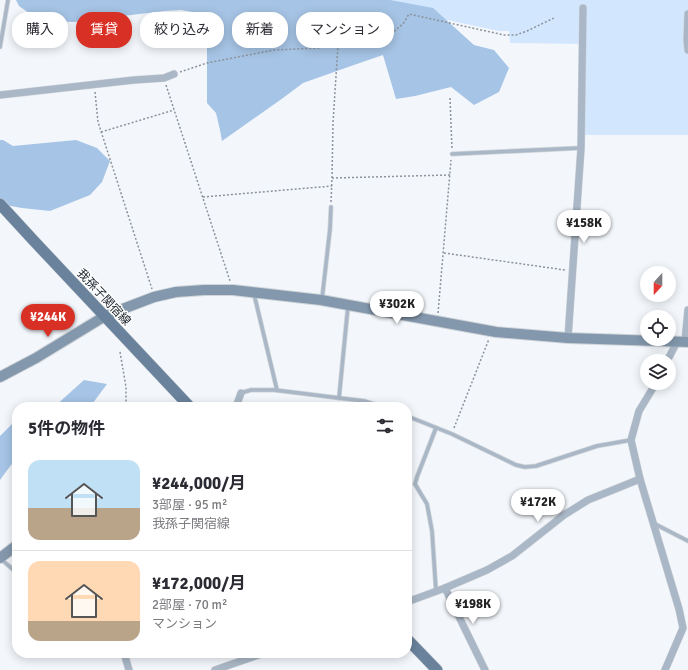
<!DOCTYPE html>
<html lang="ja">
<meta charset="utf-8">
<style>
body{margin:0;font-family:Signika,"Noto Sans JP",sans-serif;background:#f7f7f7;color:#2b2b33;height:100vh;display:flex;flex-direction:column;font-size:15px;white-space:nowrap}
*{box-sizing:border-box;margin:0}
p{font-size:13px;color:#7c7c81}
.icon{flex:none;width:22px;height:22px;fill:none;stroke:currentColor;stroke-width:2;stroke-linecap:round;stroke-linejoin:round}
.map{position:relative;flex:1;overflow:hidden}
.details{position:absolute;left:12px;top:402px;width:400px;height:256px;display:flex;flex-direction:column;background:#fff;border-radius:16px;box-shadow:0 2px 10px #0003}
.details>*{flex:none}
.top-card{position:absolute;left:12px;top:12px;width:400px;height:36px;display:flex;gap:8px}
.needle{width:26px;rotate:201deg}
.buttons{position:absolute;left:640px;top:266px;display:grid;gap:8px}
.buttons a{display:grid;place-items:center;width:36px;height:36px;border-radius:50%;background:#fff;box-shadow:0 2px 10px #0003;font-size:20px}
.price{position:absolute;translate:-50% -34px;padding:0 9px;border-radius:14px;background:#fff;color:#222;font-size:13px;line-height:26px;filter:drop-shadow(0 1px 2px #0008)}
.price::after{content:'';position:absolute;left:50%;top:24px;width:12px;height:9px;margin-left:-6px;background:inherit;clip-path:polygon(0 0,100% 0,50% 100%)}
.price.active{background:#d93025;color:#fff}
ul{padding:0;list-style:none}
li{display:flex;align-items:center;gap:12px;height:100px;padding:0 16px}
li+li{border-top:1px solid #e1e1e2}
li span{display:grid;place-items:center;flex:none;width:112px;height:80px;border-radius:12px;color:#555}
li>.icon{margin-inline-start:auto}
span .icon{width:48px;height:48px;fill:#fffc;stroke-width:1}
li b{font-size:17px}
h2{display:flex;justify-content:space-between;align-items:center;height:48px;padding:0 16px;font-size:17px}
.chip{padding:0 14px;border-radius:16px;background:#fff;box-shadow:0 2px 10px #0003;font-size:14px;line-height:36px}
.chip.active{background:#d93025;color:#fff}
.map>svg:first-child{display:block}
.green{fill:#d2e7fe}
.forest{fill:#a6c4e5}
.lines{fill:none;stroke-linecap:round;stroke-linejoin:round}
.lane-casing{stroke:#d0d5da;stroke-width:5}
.street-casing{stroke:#d0d5da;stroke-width:8}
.secondary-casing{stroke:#d0d5da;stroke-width:12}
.primary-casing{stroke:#d0d5da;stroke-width:12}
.path{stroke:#8c9299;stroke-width:1.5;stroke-dasharray:2 2;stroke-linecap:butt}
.lane{stroke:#aab7c6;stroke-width:3.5}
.street{stroke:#aab7c6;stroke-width:7}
.secondary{stroke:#8498ad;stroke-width:10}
.primary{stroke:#6a829b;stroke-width:11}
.labels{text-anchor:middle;stroke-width:3;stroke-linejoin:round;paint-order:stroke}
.street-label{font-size:12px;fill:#1a222a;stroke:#fff}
</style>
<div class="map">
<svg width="688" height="670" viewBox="0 0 688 670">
<rect width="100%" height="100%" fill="#f3f7fc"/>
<polygon class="green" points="344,0 688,0 688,135 583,135 585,44 510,43 509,31 499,31 409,12"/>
<g class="forest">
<polygon points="16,0 390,0 433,8 474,45 494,50 509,68 499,92 474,105 451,87 415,96 396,99 383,55 351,66 303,83 283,98 222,141 220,130 216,113 207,103 207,48 204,24 198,13 181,10 164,11 74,22 40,21 19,6"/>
<polygon points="0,140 3,140 13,146 76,140 97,148 110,161 102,182 90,195 50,211 22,208 0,204"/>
<polygon points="84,380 107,384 90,407 54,407"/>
<polygon points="17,421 17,462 11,465 0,480 0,436 14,422"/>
</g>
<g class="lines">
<g class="lane-casing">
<g id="lane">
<polyline points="0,47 8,0"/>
<polyline points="452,154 580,148"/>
<polyline points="254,294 277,390"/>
<polyline points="322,299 330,229 331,207"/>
<polyline points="241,393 251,390 274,390 364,401 383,407"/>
<polyline points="339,398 348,306"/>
<polyline points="407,416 452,434 516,465 525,467 536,466 597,446 631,440"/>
<polyline points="653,523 688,541"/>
<polyline points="1,559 17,573"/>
<polyline points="436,591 432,531 427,504 415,484 417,477 436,428"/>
</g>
</g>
<g class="street-casing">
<g id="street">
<polyline points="688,14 687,40 688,50"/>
<polyline points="0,95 134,80 164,78 174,74"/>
<polyline points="568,338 581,148 583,8"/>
<polyline points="685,341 688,310"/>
<polyline points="667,361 677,342"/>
<polyline points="656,383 639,411 631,440 640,479 679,609 683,628 665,670"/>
<polyline points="236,407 241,393"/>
<polyline points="445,588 485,670"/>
<polyline points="407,602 445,588 487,570 512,556 564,515 588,500 640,479"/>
<polyline points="124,653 129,670"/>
<polyline points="215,670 264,653"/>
</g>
</g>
<g class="secondary-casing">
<g id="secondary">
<polyline points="0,377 36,358 105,316 120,310 154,297 176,292 204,290 233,290 321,300 496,332 568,338 688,342"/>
<polyline points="0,558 17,545"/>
</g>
</g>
<g class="primary-casing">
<g id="primary">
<polyline points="0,204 34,241 190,407"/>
<polyline points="407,639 437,670"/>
</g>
</g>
<g class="path">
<polyline points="180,72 207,63 274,50 317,48 386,38 403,24 409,14 504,35 516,35 527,31 554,18"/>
<polyline points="166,85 230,281"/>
<polyline points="95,92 98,122 152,289"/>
<polyline points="450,98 452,150"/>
<polyline points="101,132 174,110"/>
<polyline points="332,178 450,175"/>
<polyline points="203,197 332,186"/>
<polyline points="331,202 332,178 333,123 338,45"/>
<polyline points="444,253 565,270"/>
<polyline points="438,313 451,160"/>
<polyline points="120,352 126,387 126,407"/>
<polyline points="454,428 489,339"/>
</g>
<use href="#lane" class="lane"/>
<use href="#street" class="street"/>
<use href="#secondary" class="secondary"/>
<use href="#primary" class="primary"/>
</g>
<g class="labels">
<g class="street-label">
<text transform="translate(104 297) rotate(47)" y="4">我孫子関宿線</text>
</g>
</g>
</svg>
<div class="buttons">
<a><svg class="needle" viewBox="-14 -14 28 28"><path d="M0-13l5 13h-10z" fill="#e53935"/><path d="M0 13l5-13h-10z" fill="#7c7c81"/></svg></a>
<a><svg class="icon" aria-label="locate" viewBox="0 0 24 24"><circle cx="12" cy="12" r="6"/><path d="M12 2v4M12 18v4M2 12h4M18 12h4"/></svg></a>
<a><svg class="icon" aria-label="layers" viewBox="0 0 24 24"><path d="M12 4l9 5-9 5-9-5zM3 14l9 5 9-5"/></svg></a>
</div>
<b class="price" style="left:584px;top:244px">¥158K</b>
<b class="price" style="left:397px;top:325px">¥302K</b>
<b class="price active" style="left:48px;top:338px">¥244K</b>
<b class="price" style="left:538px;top:523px">¥172K</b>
<b class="price" style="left:473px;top:625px">¥198K</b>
<div class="top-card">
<a class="chip">購入</a>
<a class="chip active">賃貸</a>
<a class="chip">絞り込み</a>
<a class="chip">新着</a>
<a class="chip">マンション</a>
</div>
<section class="details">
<h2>5件の物件<svg class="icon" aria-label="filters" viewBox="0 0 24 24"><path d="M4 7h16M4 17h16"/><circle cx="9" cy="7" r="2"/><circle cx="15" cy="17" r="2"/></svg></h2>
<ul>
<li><span style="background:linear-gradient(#bfe0f5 60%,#b9a48a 0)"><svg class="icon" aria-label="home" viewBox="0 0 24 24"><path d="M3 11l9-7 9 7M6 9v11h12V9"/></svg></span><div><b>¥244,000/月</b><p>3部屋 · 95 m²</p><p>我孫子関宿線</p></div></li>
<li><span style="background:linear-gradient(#ffd9b3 75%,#b9a48a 0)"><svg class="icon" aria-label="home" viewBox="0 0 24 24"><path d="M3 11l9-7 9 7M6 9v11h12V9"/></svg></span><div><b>¥172,000/月</b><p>2部屋 · 70 m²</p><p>マンション</p></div></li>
</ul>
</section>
</div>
